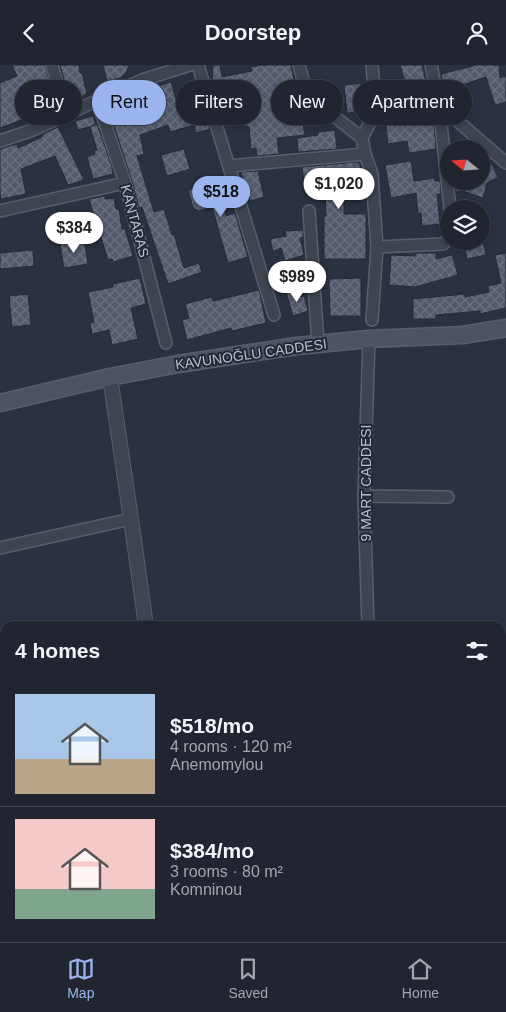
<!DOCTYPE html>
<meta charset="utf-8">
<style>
body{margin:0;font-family:Arial,sans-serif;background:#2d313c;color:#f1f3f6;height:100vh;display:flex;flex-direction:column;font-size:19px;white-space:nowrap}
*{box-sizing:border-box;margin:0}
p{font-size:16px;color:#a2a5ab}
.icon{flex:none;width:28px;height:28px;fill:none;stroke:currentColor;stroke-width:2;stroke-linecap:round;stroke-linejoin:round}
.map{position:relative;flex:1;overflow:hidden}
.drawer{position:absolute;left:0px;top:556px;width:506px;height:321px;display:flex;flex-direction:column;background:#202530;border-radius:15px 15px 0 0;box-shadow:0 2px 8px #0003,0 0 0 1px #3d424c}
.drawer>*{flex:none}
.guide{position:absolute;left:15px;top:15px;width:476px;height:45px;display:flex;gap:10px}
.needle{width:32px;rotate:288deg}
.buttons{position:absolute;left:440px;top:75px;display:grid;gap:10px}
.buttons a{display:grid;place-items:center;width:50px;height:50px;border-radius:50%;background:#202530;box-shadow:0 2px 8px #0003,0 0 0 1px #3d424c;font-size:25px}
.price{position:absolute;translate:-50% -42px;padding:0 11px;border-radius:18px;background:#fff;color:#222;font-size:16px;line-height:32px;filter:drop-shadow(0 1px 2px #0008)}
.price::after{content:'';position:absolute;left:50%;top:30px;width:15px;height:11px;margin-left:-8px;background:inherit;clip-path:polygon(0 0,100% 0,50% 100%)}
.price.active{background:#9bb4ee;color:#111}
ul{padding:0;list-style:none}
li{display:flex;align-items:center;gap:15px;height:125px;padding:0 15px}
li+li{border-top:1px solid #3d424c}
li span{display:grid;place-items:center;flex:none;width:140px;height:100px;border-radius:0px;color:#555}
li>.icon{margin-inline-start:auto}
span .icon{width:60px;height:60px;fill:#fffc;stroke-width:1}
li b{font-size:21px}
h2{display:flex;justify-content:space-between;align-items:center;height:60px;padding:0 15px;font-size:21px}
.pill{padding:0 18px;border-radius:22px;background:#202530;box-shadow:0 2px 8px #0003,0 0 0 1px #3d424c;font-size:18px;line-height:45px}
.pill.active{background:#9bb4ee;color:#111}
header{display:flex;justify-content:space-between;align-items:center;height:65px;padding:0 15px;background:#202530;font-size:22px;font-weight:700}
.tab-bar{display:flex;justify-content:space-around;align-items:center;height:70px;border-top:1px solid #3d424c;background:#202530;font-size:14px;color:#a2a5ab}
.tab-bar a{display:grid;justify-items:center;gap:2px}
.tab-bar .active{color:#9bb4ee}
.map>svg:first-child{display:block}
.building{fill:url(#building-cross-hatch);stroke:#242a38}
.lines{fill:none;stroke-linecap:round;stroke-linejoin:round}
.minor-casing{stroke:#585f6b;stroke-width:14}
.tertiary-casing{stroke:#585f6b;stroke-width:16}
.secondary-casing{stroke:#585f6b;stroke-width:19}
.minor{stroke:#3e4450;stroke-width:11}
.tertiary{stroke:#3e4450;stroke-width:14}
.secondary{stroke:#4c5363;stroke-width:16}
.labels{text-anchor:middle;stroke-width:4;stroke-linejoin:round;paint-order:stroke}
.street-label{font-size:14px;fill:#babfca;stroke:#222836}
</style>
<header><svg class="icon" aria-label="back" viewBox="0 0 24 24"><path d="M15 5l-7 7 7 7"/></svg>Doorstep<svg class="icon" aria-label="person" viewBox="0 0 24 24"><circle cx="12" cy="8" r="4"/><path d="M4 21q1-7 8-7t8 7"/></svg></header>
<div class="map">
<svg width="506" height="877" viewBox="0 0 506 877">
<defs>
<pattern id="building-cross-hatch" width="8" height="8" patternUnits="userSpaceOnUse" patternTransform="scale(1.25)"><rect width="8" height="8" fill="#535a6b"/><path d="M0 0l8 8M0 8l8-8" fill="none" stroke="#6a707f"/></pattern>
</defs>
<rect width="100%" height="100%" fill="#2a3140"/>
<g class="building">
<polygon points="12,0 45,0 56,43 51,45 52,48 49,49 51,44 0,63 0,18 17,11"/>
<polygon points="60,0 79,0 80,8 82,8 87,29 70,37"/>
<polygon points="103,0 129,0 126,8 120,13 107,16"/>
<polygon points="213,0 220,0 222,12 252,6 251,2 262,0 291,0 305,70 277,73 279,89 257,91 256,83 251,84 249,62 222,54 212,19"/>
<polygon points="400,0 422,0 425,13 426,13 431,36 429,37 434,60 436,84 409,88 407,76 388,79 382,24 406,20"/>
<polygon points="473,0 499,0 500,13 506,11 506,37 495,40 486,12 465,19 468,29 452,34 451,31 445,32 441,9 473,1"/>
<polygon points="171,17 180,48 203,42 210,64 196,68 194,60 170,67 168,60 140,70 144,89 137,91 154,147 164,144 172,170 174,169 184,203 199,198 202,207 168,219 142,142 139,143 132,116 112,55 117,53 111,38 143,25"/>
<polygon points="366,18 368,46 347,48 344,20"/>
<polygon points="93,51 96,60 78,65 75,56"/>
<polygon points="97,59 112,102 113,109 93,114 87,92 95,89 94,86 97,85 90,62"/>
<polygon points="58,62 84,115 68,120 55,91 21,104 26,129 1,134 0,127 0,84 17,79 18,83 42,72 43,69"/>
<polygon points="335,65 337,84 298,87 297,73 318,70 318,67"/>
<polygon points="184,84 190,104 167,111 161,90"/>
<polygon points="481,86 488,92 498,112 487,118 483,133 463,126 456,127 455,116 481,116"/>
<polygon points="411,96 414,116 434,113 435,116 440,116 441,129 437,129 440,159 422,161 421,148 418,149 416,128 391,133 385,100"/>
<polygon points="357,97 360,100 362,118 344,120 344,149 366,149 366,194 324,194 324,151 326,151 325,123 319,123 319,121 305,123 302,102"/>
<polygon points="258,106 264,132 250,136 246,118 244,118 241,107"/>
<polygon points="224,113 226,117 221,124 226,151 235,148 248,192 228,198 212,142 199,146 193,143 188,125"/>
<polygon points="105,131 105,134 114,133 116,144 119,144 122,164 125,164 133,191 113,197 112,194 108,195 89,134"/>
<polygon points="303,165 303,172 300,173 304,190 285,196 281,183 273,186 270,174 286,171 285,166"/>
<polygon points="84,174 88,199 64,203 60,179"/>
<polygon points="483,176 486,190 467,194 464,180"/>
<polygon points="33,185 34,201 0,204 0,188"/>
<polygon points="415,188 436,188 436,194 452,190 458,210 415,222 389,220 391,190 415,191"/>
<polygon points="506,188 506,243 480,249 480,246 436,250 436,254 413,254 413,234 465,229 465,232 489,227 488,221 501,218 495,190"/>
<polygon points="140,213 146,239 131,243 138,274 112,280 109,265 92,269 90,258 94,257 88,227 113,222 113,219"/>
<polygon points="361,213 361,251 330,251 329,214"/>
<polygon points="298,224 300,232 304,231 308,246 293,251 286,227"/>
<polygon points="259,225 266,258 232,266 231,263 187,275 182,255 189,253 185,239 212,232 213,236"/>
<polygon points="28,229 31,260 12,262 9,231"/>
</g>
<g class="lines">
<g class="minor-casing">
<g id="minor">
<polyline points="52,0 66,50"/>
<polyline points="198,0 274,250"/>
<polyline points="299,0 311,44 335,52 362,73 365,89 372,109 377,182 372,255"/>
<polyline points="431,0 439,40 506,98"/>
<polyline points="97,35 125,118 166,278"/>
<polyline points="439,40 450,144"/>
<polyline points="362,73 376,46 372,0"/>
<polyline points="0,76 33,65 142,15 190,0"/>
<polyline points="229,101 365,89"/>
<polyline points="0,146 125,118"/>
<polyline points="309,146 318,279"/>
<polyline points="377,182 443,179 449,173"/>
<polyline points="364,431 448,432"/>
<polyline points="0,483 131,454"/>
<polyline points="368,561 364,431 369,274"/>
<polyline points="0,616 5,615"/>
<polyline points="501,667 506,666"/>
<polyline points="0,743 5,742"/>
<polyline points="0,851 6,877"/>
<polyline points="221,872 221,877"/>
<polyline points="317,872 318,877"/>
<polyline points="420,872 421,877"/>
</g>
</g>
<g class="tertiary-casing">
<g id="tertiary">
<polyline points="110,312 131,454 146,561"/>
<polyline points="88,877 93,872"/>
</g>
</g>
<g class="secondary-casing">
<polyline id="secondary" points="0,338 110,312 178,299 297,281 369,274 463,270 506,263"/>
</g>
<use href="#minor" class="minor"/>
<use href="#tertiary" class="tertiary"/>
<use href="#secondary" class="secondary"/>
</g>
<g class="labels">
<g class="street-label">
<text transform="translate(135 156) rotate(75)" y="5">KANTARAS</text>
<text transform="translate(251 289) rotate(-8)" y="5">KAVUNOĞLU CADDESI</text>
<text transform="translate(366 418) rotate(-90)" y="5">9 MART CADDESI</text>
</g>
</g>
</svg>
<div class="buttons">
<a><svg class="needle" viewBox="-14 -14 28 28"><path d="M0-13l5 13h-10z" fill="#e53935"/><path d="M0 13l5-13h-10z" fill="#a2a5ab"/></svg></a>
<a><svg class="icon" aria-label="layers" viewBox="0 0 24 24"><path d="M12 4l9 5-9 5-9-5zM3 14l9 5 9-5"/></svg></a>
</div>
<b class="price" style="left:339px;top:145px">$1,020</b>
<b class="price active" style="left:221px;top:153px">$518</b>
<b class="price" style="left:74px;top:189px">$384</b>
<b class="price" style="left:297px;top:238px">$989</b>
<div class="guide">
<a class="pill">Buy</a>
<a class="pill active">Rent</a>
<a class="pill">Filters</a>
<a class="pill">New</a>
<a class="pill">Apartment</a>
</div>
<section class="drawer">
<h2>4 homes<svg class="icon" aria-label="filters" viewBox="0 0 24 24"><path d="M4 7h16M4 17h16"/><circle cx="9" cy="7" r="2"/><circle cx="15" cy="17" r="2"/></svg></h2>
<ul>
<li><span style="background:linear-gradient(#a9c7e8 65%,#b9a48a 0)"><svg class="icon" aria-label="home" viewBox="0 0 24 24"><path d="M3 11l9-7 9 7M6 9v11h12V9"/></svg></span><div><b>$518/mo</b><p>4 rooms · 120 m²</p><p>Anemomylou</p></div></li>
<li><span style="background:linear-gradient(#f6c9c9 70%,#7fa58c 0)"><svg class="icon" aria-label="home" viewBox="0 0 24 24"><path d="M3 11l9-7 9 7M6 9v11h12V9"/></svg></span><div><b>$384/mo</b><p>3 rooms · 80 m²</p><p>Komninou</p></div></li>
</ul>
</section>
</div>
<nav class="tab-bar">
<a class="active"><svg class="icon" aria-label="map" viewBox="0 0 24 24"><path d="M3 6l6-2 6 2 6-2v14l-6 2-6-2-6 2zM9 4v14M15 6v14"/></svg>Map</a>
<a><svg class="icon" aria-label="saved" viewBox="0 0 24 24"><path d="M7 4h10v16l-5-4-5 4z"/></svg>Saved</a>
<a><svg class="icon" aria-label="home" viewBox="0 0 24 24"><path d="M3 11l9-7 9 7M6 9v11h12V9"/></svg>Home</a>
</nav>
